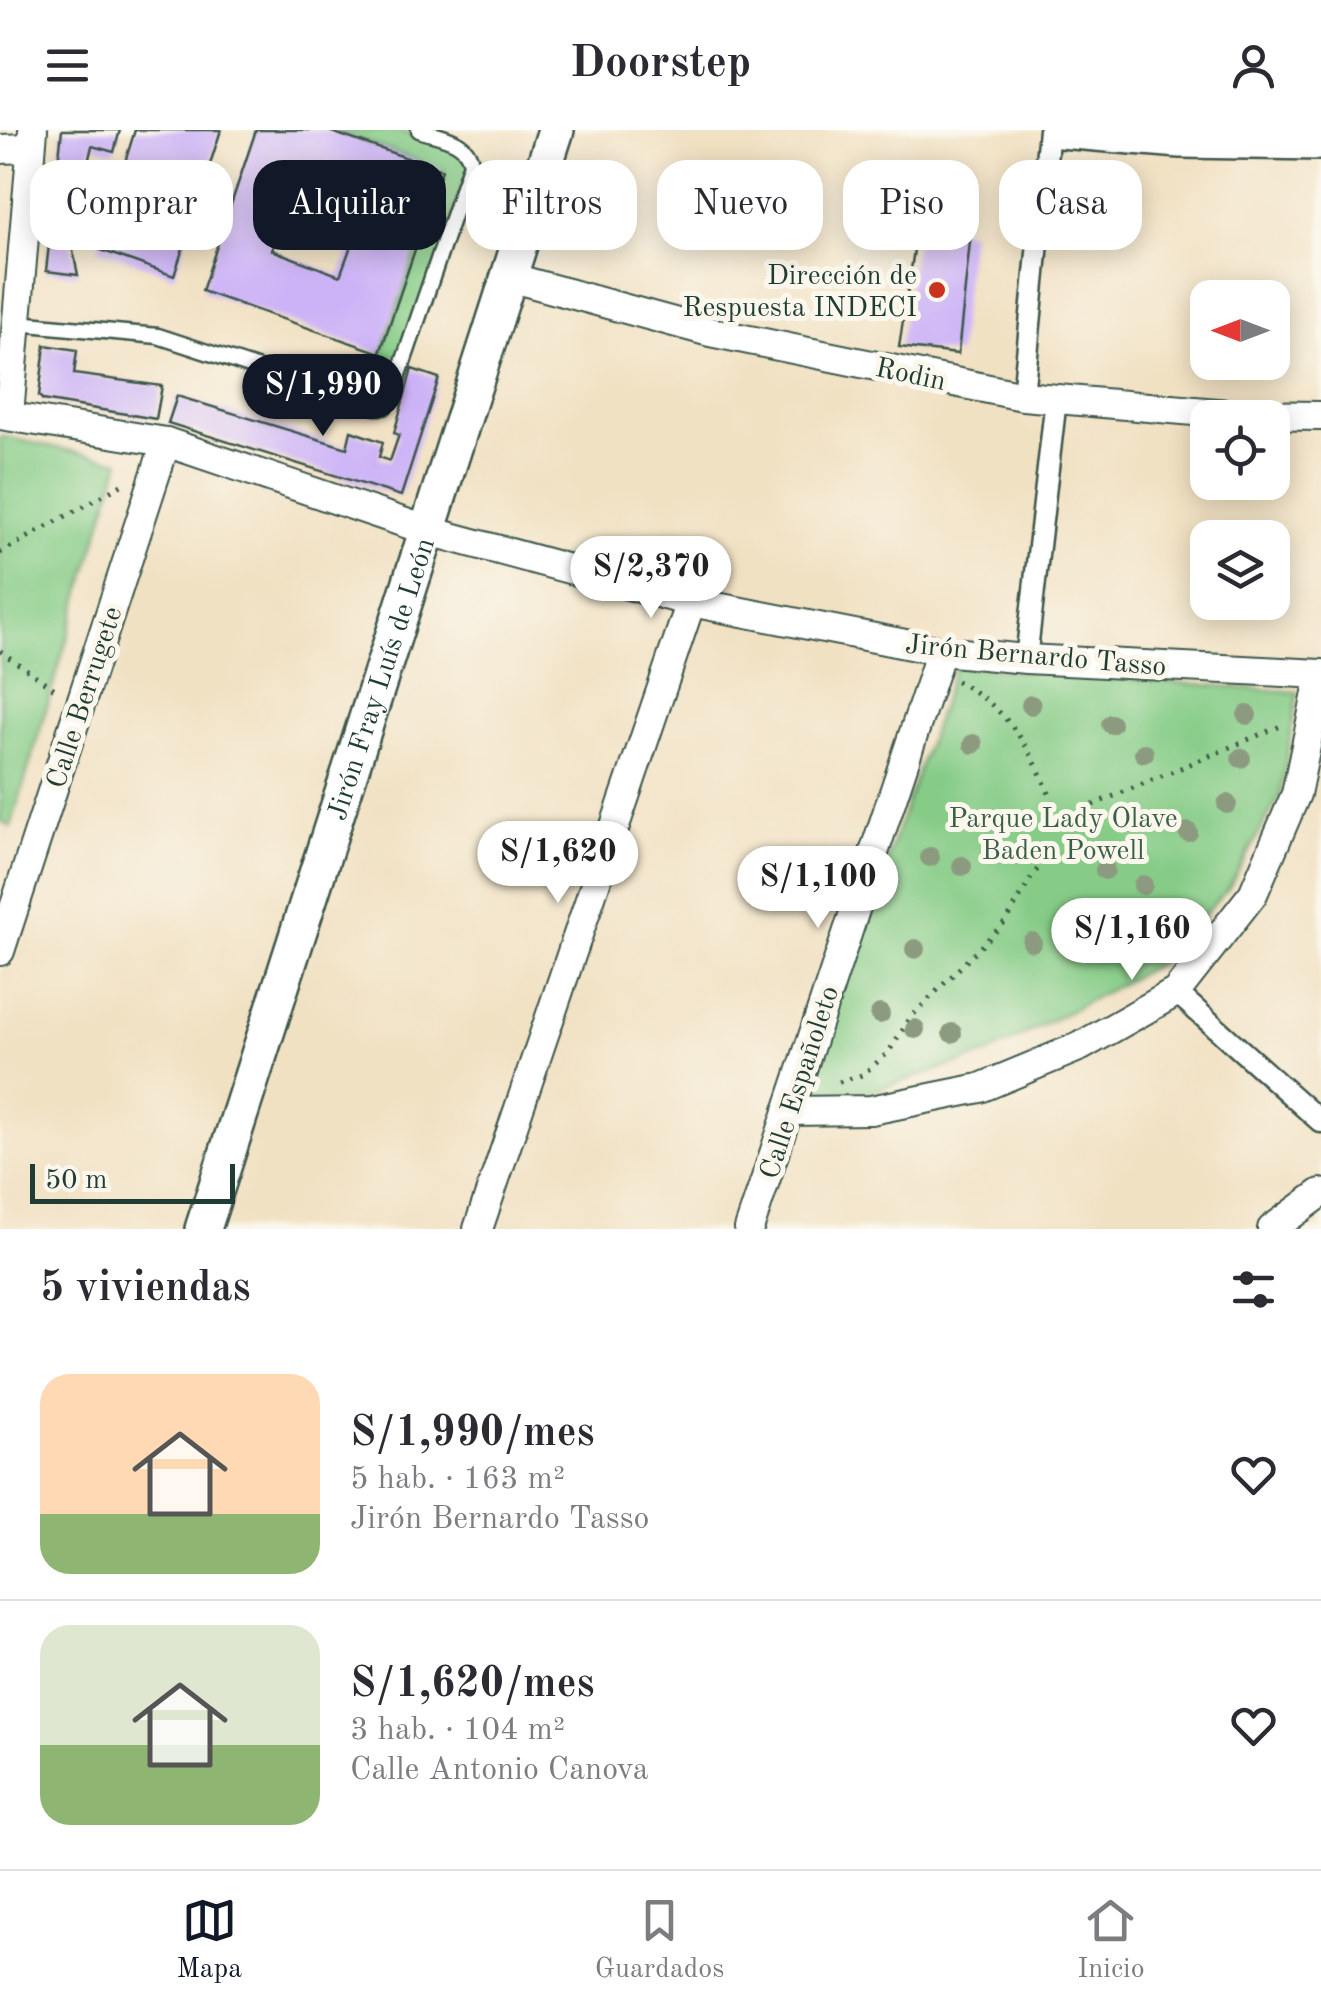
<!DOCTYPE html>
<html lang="es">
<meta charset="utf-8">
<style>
body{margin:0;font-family:"Old Standard TT",serif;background:#f2f2f3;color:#2b2b33;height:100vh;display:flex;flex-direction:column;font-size:38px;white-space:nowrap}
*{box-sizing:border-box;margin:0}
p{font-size:32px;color:#7c7c81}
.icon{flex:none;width:55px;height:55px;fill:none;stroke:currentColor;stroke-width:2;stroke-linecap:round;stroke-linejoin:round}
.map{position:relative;height:1099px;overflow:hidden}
.details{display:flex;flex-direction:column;background:#fff;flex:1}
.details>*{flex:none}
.guide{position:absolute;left:30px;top:30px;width:1262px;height:90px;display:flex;gap:20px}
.needle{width:65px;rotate:270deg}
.tools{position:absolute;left:1190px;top:150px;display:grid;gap:20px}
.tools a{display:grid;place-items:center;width:100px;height:100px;border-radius:20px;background:#fff;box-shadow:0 5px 25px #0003;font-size:50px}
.scale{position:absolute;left:30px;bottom:25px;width:205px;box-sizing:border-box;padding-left:10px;border:5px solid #1f3d34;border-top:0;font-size:28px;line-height:35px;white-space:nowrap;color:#1f3d34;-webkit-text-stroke:8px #fbf7ec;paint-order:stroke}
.price{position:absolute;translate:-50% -85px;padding:0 22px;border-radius:35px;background:#fff;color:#222;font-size:32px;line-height:65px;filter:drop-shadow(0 2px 5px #0008)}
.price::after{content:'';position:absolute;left:50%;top:60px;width:30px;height:22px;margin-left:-15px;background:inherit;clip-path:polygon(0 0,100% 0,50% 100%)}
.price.active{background:#111827;color:#fff}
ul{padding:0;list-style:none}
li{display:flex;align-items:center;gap:30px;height:250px;padding:0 40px}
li+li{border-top:2px solid #e1e1e2}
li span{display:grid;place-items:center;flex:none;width:280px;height:200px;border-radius:30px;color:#555}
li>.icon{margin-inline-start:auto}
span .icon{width:120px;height:120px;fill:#fffc;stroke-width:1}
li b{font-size:42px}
h2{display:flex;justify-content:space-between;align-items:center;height:120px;padding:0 40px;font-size:42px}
.chip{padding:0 35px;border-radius:30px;background:#fff;box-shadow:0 5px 25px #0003;font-size:35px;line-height:90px}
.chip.active{background:#111827;color:#fff}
header{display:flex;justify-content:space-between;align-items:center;height:130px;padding:0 40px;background:#fff;font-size:45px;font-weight:700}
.tab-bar{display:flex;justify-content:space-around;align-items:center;height:140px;border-top:2px solid #e1e1e2;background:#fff;font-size:28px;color:#7c7c81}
.tab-bar a{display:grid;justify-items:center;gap:5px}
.tab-bar .active{color:#111827}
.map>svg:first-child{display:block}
.green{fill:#86cc87;stroke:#52845e;stroke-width:2.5}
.building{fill:#ccb3f7;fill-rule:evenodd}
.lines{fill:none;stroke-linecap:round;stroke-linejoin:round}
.service-casing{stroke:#3e5649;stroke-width:19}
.pedestrian-casing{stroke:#3e5649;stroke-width:25}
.minor-casing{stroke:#3e5649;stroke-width:32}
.tertiary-casing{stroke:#3e5649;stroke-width:40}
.path{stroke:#3e5649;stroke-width:5;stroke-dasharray:2.5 8;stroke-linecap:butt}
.service{stroke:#fff;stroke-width:14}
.pedestrian{stroke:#fff;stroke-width:20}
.minor{stroke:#fff;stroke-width:28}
.tertiary{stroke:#fff;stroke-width:35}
.tree{fill:#8c9b80}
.poi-dot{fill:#c8321e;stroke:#fbf7ec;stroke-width:4}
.labels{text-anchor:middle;stroke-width:10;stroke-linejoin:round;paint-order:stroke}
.poi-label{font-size:28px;fill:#1f3d34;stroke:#fbf7ec;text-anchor:end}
.street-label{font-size:28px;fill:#1f3d34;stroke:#fbf7ec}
.park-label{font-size:28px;fill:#396149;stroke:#fbf7ec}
</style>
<header><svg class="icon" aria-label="menu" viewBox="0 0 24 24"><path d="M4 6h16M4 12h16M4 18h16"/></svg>Doorstep<svg class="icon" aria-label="person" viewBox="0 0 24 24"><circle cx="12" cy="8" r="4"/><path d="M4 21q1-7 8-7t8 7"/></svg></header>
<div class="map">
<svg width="1321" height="1099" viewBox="0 0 1321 1099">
<rect width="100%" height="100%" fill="#fbf7ec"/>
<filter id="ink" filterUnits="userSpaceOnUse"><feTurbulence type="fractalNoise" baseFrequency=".01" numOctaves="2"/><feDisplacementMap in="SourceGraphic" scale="20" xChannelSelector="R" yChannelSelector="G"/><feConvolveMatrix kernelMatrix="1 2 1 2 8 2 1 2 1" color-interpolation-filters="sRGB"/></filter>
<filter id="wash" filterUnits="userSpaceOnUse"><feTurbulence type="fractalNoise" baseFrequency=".0048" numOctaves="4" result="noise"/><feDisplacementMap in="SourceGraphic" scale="40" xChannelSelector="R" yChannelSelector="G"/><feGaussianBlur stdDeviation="2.25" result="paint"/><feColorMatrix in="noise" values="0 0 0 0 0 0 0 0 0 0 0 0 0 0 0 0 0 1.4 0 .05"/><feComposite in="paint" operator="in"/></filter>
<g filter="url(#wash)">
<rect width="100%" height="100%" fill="#f1e1c3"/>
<g class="green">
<polygon points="333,0 398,0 474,26 404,232 382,224 444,40"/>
<polygon points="0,306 120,331 11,697 0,691"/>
<polygon points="955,536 1298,562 1280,665 1228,759 1156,835 988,924 857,966 803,969"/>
</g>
<g id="blocks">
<g class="building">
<polygon points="62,0 120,0 114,22 92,16 70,107 78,145 46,141"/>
<polygon points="135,0 221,0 174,146 98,119"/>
<path d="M 256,0 L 326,0 L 442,40 L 380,223 L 202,161 ZM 293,63 L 306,67 L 303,74 L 347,90 L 350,82 L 362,86 L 340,146 L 272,120 Z"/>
<polygon points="918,94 971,102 958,224 899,217"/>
<polygon points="45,215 77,220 74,244 162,256 156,289 43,270 39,266"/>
<polygon points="412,239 439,248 401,366 168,293 177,266 347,318 351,301 383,312 379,327 390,331 399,305 394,303"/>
</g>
</g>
</g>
<g filter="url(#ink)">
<use href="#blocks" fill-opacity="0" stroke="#3e5649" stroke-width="2.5"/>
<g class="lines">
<g class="service-casing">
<path id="service" d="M 17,193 L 158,206 L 375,277 L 384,277 L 390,271 L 471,33 C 467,9 440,7 419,0"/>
</g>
<g class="pedestrian-casing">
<g id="pedestrian">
<polyline points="1023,266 1049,0"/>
<polyline points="1026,529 1056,269"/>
<polyline points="1176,862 1321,992"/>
</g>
</g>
<g class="minor-casing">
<g id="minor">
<polyline points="0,19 30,18"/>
<polyline points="509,147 710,202 1023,266 1240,285 1321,286"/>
<polyline points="0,285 166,312 429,401 691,472 941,521 1026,529 1321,544"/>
<polyline points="9,285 33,0"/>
<polyline points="0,821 166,312"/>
<polyline points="788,981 871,980 980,958 1081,916 1176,862 1253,764 1296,664 1321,544"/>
<polyline points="478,1099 691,472"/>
<polyline points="749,1099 941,521"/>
<polyline points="1272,1099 1321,1063"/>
</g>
</g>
<g class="tertiary-casing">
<g id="tertiary">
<polyline points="1060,0 1180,10 1321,12"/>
<path id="s1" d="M 203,1099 L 556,0"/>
</g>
</g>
<g class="path">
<polyline points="0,423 125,353"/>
<polyline points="0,521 59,562"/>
<path d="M 956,551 C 1010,578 1035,625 1055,679"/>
<polyline points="1083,679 1283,595"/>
<polyline points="839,952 862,945 888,923 911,887 1007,790 1034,743 1056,720"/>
</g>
<use href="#service" class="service"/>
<use href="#pedestrian" class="pedestrian"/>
<use href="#minor" class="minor"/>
<use href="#tertiary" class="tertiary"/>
</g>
<g class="tree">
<circle cx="1031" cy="575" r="10"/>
<circle cx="1247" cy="585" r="10"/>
<circle cx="1111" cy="594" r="10"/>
<circle cx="973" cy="614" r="10"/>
<circle cx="1144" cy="623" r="10"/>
<circle cx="1241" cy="628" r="10"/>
<circle cx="1227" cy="674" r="10"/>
<circle cx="1188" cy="702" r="10"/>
<circle cx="930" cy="727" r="10"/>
<circle cx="962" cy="736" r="10"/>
<circle cx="1105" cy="740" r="10"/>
<circle cx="1143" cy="755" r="10"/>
<circle cx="1117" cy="796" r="10"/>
<circle cx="1032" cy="812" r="10"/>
<circle cx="1073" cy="812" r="10"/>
<circle cx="915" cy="819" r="10"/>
<circle cx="880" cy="884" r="10"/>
<circle cx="915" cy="899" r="10"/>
<circle cx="952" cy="903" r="10"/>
</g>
</g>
<circle class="poi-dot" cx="937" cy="160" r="10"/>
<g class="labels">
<g class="poi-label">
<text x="917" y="154">Dirección de<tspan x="917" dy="32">Respuesta INDECI</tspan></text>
</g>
<g class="street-label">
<text transform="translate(911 243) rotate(12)" y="10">Rodin</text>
<text transform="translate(1036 524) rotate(5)" y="10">Jirón Bernardo Tasso</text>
<text dy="10" stroke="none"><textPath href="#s1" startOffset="578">Jirón Fray Luís de León</textPath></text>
<text transform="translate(83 567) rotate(-72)" y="10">Calle Berrugete</text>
<text transform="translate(798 952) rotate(-72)" y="10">Calle Españoleto</text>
</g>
<g class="park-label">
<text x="1063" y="697">Parque Lady Olave<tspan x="1063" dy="32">Baden Powell</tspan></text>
</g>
</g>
</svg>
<div class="tools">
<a><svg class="needle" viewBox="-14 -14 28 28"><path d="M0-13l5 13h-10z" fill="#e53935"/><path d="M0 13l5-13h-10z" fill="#7c7c81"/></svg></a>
<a><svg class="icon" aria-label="locate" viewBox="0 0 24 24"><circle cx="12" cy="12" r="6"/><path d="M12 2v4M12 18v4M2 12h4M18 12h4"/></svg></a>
<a><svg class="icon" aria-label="layers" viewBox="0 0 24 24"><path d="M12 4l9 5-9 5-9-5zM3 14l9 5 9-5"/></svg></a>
</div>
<div class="scale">50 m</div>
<b class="price active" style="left:323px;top:309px">S/1,990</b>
<b class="price" style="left:651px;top:491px">S/2,370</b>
<b class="price" style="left:558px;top:776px">S/1,620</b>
<b class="price" style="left:818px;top:801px">S/1,100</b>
<b class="price" style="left:1132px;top:853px">S/1,160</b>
<div class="guide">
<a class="chip">Comprar</a>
<a class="chip active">Alquilar</a>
<a class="chip">Filtros</a>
<a class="chip">Nuevo</a>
<a class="chip">Piso</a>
<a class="chip">Casa</a>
</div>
</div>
<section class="details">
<h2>5 viviendas<svg class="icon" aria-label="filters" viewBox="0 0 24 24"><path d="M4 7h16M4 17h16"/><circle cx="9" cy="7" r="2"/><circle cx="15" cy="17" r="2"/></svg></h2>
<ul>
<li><span style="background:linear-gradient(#ffd9b3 70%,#8fb573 0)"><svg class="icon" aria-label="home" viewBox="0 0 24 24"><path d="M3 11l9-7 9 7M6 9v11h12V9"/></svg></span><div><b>S/1,990/mes</b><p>5 hab. · 163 m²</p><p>Jirón Bernardo Tasso</p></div><svg class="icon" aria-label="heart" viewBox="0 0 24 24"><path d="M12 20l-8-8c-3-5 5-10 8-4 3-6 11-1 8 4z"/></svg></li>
<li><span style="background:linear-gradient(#dfe7d0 60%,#8fb573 0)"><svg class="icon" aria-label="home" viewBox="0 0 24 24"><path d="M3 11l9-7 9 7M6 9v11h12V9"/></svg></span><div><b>S/1,620/mes</b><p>3 hab. · 104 m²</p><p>Calle Antonio Canova</p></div><svg class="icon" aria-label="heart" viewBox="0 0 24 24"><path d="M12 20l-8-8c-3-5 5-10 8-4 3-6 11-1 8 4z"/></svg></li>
</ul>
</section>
<nav class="tab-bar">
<a class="active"><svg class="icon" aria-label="map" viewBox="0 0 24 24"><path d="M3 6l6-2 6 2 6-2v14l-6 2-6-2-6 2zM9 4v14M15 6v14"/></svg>Mapa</a>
<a><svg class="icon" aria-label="saved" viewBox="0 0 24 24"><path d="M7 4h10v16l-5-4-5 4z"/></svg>Guardados</a>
<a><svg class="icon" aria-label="home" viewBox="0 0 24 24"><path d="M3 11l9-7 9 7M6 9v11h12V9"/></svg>Inicio</a>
</nav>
